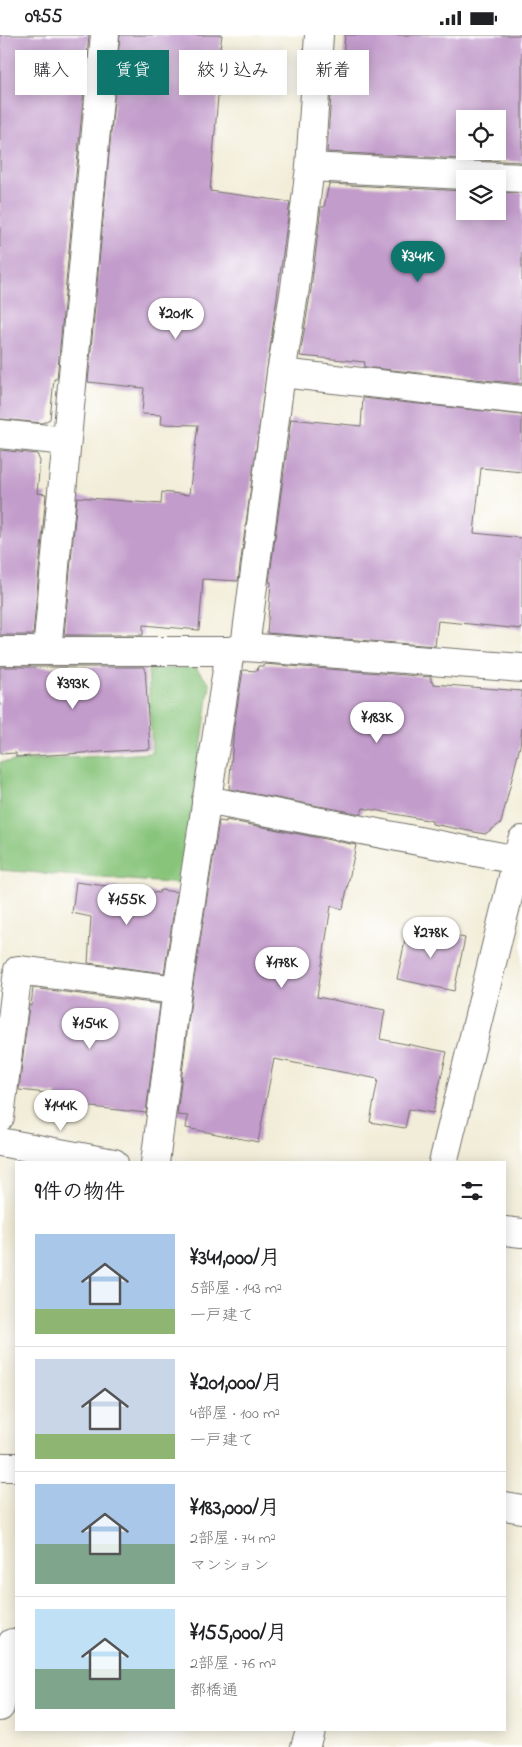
<!DOCTYPE html>
<html lang="ja">
<meta charset="utf-8">
<style>
body{margin:0;font-family:"Indie Flower","Klee One",sans-serif;background:#f2f2f2;color:#202124;height:100vh;display:flex;flex-direction:column;font-size:19px;white-space:nowrap}
*{box-sizing:border-box;margin:0}
p{font-size:16px;color:#757577}
.icon{flex:none;width:28px;height:28px;fill:none;stroke:currentColor;stroke-width:2;stroke-linecap:round;stroke-linejoin:round}
.map{position:relative;flex:1;overflow:hidden}
.sheet{position:absolute;left:15px;top:1126px;width:491px;height:570px;display:flex;flex-direction:column;background:#fff;border-radius:0px;box-shadow:0 2px 12px #0003}
.sheet>*{flex:none}
.banner{position:absolute;left:15px;top:15px;width:492px;height:45px;display:flex;gap:10px}
.buttons{position:absolute;left:456px;top:75px;display:grid;gap:10px}
.buttons a{display:grid;place-items:center;width:50px;height:50px;border-radius:0px;background:#fff;box-shadow:0 2px 12px #0003;font-size:25px}
.price{position:absolute;translate:-50% -42px;padding:0 11px;border-radius:18px;background:#fff;color:#222;font-size:16px;line-height:32px;filter:drop-shadow(0 1px 2px #0008)}
.price::after{content:'';position:absolute;left:50%;top:30px;width:15px;height:11px;margin-left:-8px;background:inherit;clip-path:polygon(0 0,100% 0,50% 100%)}
.price.active{background:#0f766e;color:#fff}
ul{padding:0;list-style:none}
li{display:flex;align-items:center;gap:15px;height:125px;padding:0 20px}
li+li{border-top:1px solid #e0e0e0}
li span{display:grid;place-items:center;flex:none;width:140px;height:100px;border-radius:0px;color:#555}
li>.icon{margin-inline-start:auto}
span .icon{width:60px;height:60px;fill:#fffc;stroke-width:1}
li b{font-size:21px}
h2{display:flex;justify-content:space-between;align-items:center;height:60px;padding:0 20px;font-size:21px}
.chip{padding:0 18px;border-radius:0px;background:#fff;box-shadow:0 2px 12px #0003;font-size:18px;line-height:45px}
.chip.active{background:#0f766e;color:#fff}
.status{display:flex;justify-content:space-between;align-items:center;height:35px;padding:0 25px;background:#fff;direction:ltr}
.status svg{height:14px;fill:currentColor}
.map>svg:first-child{display:block}
.green{fill:#88c47a;stroke:#5a7852}
.building{fill:#c29ccb;fill-rule:evenodd}
.lines{fill:none;stroke-linecap:round;stroke-linejoin:round}
.minor-casing{stroke:#716f68;stroke-width:30}
.minor{stroke:#fff;stroke-width:28}
</style>
<div class="status"><b>09:55</b><svg viewBox="0 0 49 12"><path d="M0 12V9h3v3zM5 12V6h3v6zM10 12V3h3v9zM15 12V0h3v12zM26 1h20v11H26zM47 4h2v5h-2z"/></svg></div>
<div class="map">
<svg width="522" height="1712" viewBox="0 0 522 1712">
<rect width="100%" height="100%" fill="#fff"/>
<filter id="ink" filterUnits="userSpaceOnUse"><feTurbulence type="fractalNoise" baseFrequency=".02" numOctaves="2"/><feDisplacementMap in="SourceGraphic" scale="10" xChannelSelector="R" yChannelSelector="G"/><feConvolveMatrix kernelMatrix="1 2 1 2 8 2 1 2 1" color-interpolation-filters="sRGB"/></filter>
<filter id="wash" filterUnits="userSpaceOnUse"><feTurbulence type="fractalNoise" baseFrequency=".0096" numOctaves="4" result="noise"/><feDisplacementMap in="SourceGraphic" scale="20" xChannelSelector="R" yChannelSelector="G"/><feGaussianBlur stdDeviation="1.12" result="paint"/><feColorMatrix in="noise" values="0 0 0 0 0 0 0 0 0 0 0 0 0 0 0 0 0 1.4 0 .05"/><feComposite in="paint" operator="in"/></filter>
<g filter="url(#wash)">
<rect width="100%" height="100%" fill="#f2edd8"/>
<polygon class="green" points="195,632 210,649 182,849 0,835 0,727 152,718 148,635"/>
<g id="blocks">
<g class="building">
<polygon points="0,0 89,0 57,344 54,344 50,384 42,388 0,384"/>
<polygon points="120,0 222,0 220,13 222,14 210,156 290,167 238,546 203,544 199,595 143,590 143,600 64,600 77,462 161,469 162,457 189,460 198,390 161,389 162,380 142,379 144,353 88,347"/>
<path d="M 345,0 L 522,0 L 522,127 L 327,117 L 332,46 L 337,47 L 339,22 L 343,23 ZM 465,84 L 498,84 L 498,116 L 465,116 Z"/>
<polygon points="329,149 465,156 465,176 498,176 498,157 522,158 522,349 364,332 365,327 300,321 311,255 321,172 324,172"/>
<polygon points="363,363 522,380 522,437 481,433 474,498 522,503 522,594 438,586 435,611 267,598 271,547 269,547 291,384 361,391"/>
<polygon points="0,415 37,419 40,426 37,458 46,459 33,600 0,600"/>
<polygon points="264,629 431,642 431,647 433,647 433,649 522,656 522,691 520,711 501,788 485,799 432,789 432,786 363,773 361,779 229,754 234,692 243,635 257,636 258,631 264,631"/>
<polygon points="0,632 145,632 150,714 16,722 16,718 0,719"/>
<polygon points="226,785 356,810 343,874 331,871 317,962 385,975 380,1004 447,1017 433,1078 409,1074 405,1093 370,1087 378,1044 274,1024 258,1107 186,1093 188,1081 177,1080 192,957 219,786 226,787"/>
<polygon points="76,847 159,858 160,855 177,857 164,938 88,928 91,882 72,878"/>
<polygon points="408,891 465,903 454,956 397,944"/>
<polygon points="33,953 160,969 146,1078 55,1068 56,1059 19,1055 29,970 31,971"/>
</g>
</g>
</g>
<g filter="url(#ink)">
<use href="#blocks" fill-opacity="0" stroke="#716f68" stroke-width="1"/>
<g class="lines">
<g class="minor-casing">
<g id="minor">
<polyline points="310,132 522,143"/>
<polyline points="281,338 522,365"/>
<polyline points="0,399 66,406"/>
<polyline points="245,612 281,338 295,253 310,132 319,0"/>
<polyline points="0,616 230,616 245,612 522,633"/>
<polyline points="47,616 105,0"/>
<polyline points="206,765 517,825"/>
<polyline points="0,1082 18,935 177,955"/>
<polyline points="0,1107 114,1128"/>
<polyline points="155,1128 177,955 230,616"/>
<polyline points="443,1128 522,805"/>
<polyline points="505,1196 522,1198"/>
<polyline points="0,1432 16,1432"/>
<polyline points="505,1471 522,1474"/>
<polyline points="0,1672 12,1608 16,1610"/>
<polyline points="305,1712 310,1695"/>
</g>
</g>
<use href="#minor" class="minor"/>
</g>
</g>
</svg>
<div class="buttons">
<a><svg class="icon" aria-label="locate" viewBox="0 0 24 24"><circle cx="12" cy="12" r="6"/><path d="M12 2v4M12 18v4M2 12h4M18 12h4"/></svg></a>
<a><svg class="icon" aria-label="layers" viewBox="0 0 24 24"><path d="M12 4l9 5-9 5-9-5zM3 14l9 5 9-5"/></svg></a>
</div>
<b class="price active" style="left:418px;top:248px">¥341K</b>
<b class="price" style="left:176px;top:305px">¥201K</b>
<b class="price" style="left:73px;top:675px">¥393K</b>
<b class="price" style="left:377px;top:709px">¥183K</b>
<b class="price" style="left:127px;top:891px">¥155K</b>
<b class="price" style="left:431px;top:924px">¥278K</b>
<b class="price" style="left:282px;top:954px">¥178K</b>
<b class="price" style="left:90px;top:1015px">¥154K</b>
<b class="price" style="left:61px;top:1097px">¥144K</b>
<div class="banner">
<a class="chip">購入</a>
<a class="chip active">賃貸</a>
<a class="chip">絞り込み</a>
<a class="chip">新着</a>
</div>
<section class="sheet">
<h2>9件の物件<svg class="icon" aria-label="filters" viewBox="0 0 24 24"><path d="M4 7h16M4 17h16"/><circle cx="9" cy="7" r="2"/><circle cx="15" cy="17" r="2"/></svg></h2>
<ul>
<li><span style="background:linear-gradient(#a9c7e8 75%,#8fb573 0)"><svg class="icon" aria-label="home" viewBox="0 0 24 24"><path d="M3 11l9-7 9 7M6 9v11h12V9"/></svg></span><div><b>¥341,000/月</b><p>5部屋 · 143 m²</p><p>一戸建て</p></div></li>
<li><span style="background:linear-gradient(#c9d6e8 75%,#8fb573 0)"><svg class="icon" aria-label="home" viewBox="0 0 24 24"><path d="M3 11l9-7 9 7M6 9v11h12V9"/></svg></span><div><b>¥201,000/月</b><p>4部屋 · 100 m²</p><p>一戸建て</p></div></li>
<li><span style="background:linear-gradient(#a9c7e8 60%,#7fa58c 0)"><svg class="icon" aria-label="home" viewBox="0 0 24 24"><path d="M3 11l9-7 9 7M6 9v11h12V9"/></svg></span><div><b>¥183,000/月</b><p>2部屋 · 74 m²</p><p>マンション</p></div></li>
<li><span style="background:linear-gradient(#bfe0f5 60%,#7fa58c 0)"><svg class="icon" aria-label="home" viewBox="0 0 24 24"><path d="M3 11l9-7 9 7M6 9v11h12V9"/></svg></span><div><b>¥155,000/月</b><p>2部屋 · 76 m²</p><p>都橋通</p></div></li>
</ul>
</section>
</div>
